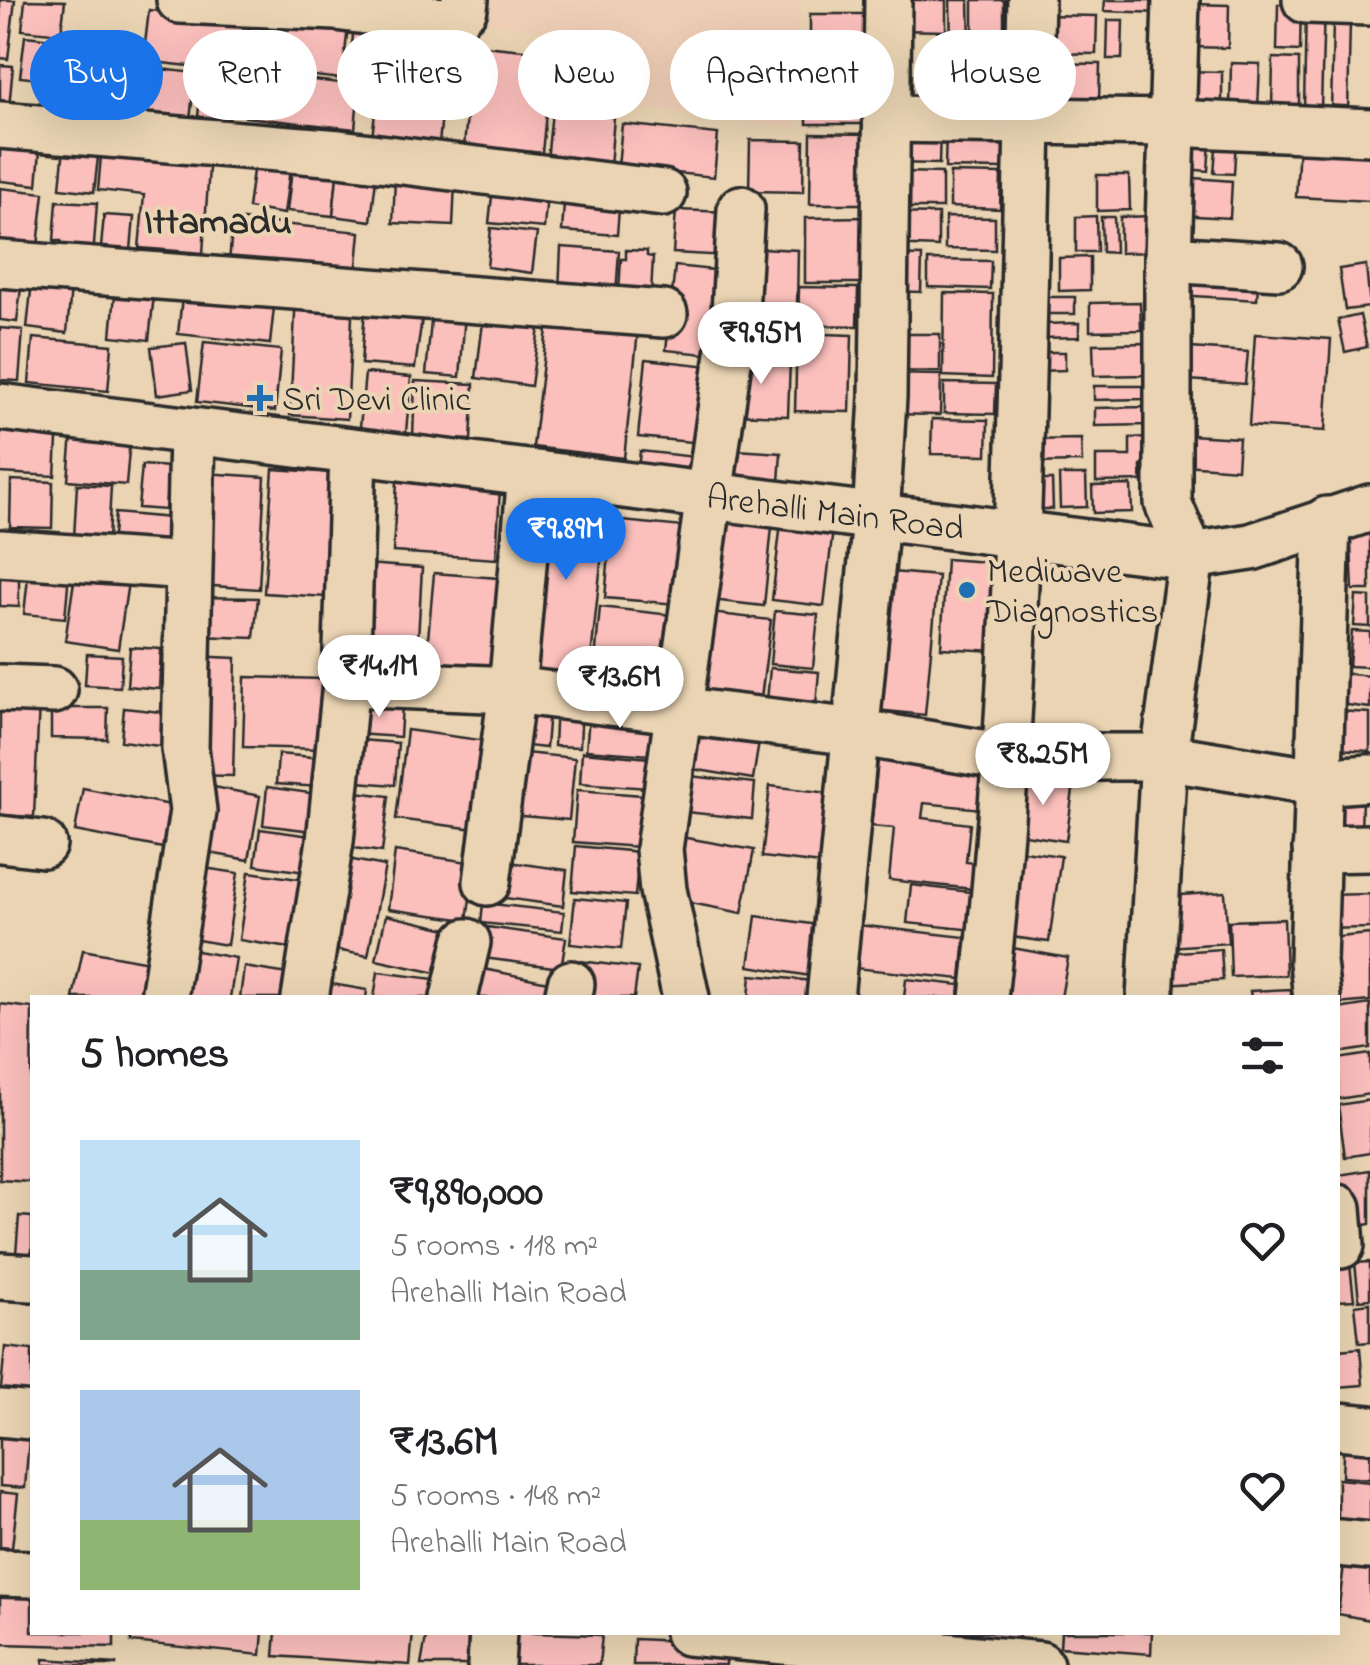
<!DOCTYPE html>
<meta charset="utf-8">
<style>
body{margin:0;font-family:"Indie Flower",sans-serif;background:#f2f2f2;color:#202124;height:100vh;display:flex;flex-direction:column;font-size:38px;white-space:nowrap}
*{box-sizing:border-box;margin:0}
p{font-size:32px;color:#757577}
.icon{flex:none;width:55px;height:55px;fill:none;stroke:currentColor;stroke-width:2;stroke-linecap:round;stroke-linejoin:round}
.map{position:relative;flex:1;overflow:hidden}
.panel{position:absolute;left:30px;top:995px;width:1310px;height:640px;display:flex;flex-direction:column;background:#fff;border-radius:0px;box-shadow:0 10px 40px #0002}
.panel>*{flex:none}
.banner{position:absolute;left:30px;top:30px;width:1310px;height:90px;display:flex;gap:20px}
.price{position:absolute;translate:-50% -85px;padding:0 22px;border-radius:35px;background:#fff;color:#222;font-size:32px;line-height:65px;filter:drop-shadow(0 2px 5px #0008)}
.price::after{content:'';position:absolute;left:50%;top:60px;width:30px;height:22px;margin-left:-15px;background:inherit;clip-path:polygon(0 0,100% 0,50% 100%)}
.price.current{background:#1a73e8;color:#fff}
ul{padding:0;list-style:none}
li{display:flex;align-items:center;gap:30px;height:250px;padding:0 50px}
li span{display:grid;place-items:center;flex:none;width:280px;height:200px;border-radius:0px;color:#555}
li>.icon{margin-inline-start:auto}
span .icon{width:120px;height:120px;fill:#fffc;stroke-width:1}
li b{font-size:42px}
h2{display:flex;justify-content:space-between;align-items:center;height:120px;padding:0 50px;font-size:42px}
.chip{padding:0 35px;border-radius:45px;background:#fff;box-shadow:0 10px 40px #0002;font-size:35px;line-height:90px}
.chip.current{background:#1a73e8;color:#fff}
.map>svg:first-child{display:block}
.built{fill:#efceb6}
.building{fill:#fbbfbc;stroke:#2b2b2b;stroke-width:2.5}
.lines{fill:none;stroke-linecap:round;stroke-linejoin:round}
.minor-casing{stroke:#2b2b2b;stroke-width:52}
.minor{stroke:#ead4b3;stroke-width:45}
.poi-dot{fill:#1f6fb2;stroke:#ead4b3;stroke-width:4}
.labels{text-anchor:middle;stroke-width:8;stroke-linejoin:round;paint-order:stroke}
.poi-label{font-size:35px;fill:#2b2b2b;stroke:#ead4b3;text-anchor:start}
.street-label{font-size:35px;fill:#2b2b2b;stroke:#ead4b3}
.neighbourhood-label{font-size:38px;font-weight:bold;fill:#2b2b2b;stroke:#ead4b3}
</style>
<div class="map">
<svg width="1370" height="1665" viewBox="0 0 1370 1665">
<rect width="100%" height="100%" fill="#ead4b3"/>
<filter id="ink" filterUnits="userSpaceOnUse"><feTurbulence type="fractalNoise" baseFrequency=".01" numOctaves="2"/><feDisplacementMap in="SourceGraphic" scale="20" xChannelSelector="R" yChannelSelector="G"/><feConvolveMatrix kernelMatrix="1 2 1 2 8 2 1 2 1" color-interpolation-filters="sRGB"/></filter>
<g filter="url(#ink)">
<polygon class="built" points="479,0 800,0 796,127 556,98 562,34 479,21"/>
<g class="building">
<polygon points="0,0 15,0 8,59 0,58"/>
<polygon points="25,0 65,1 61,34 22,30"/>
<polygon points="895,0 946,0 946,31 894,30"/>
<polygon points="950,0 969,0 970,47 951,48"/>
<polygon points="973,0 1004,0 1004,50 973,49"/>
<polygon points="1105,0 1162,0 1162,13 1104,11"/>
<polygon points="1193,4 1229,5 1228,48 1192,47"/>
<polygon points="1278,4 1301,4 1300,51 1277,50"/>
<polygon points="1306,6 1324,7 1321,108 1304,108"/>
<polygon points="149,10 250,21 245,72 143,61"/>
<rect x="810" y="14" width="57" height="32"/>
<polygon points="1043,15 1097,16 1096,54 1043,53"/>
<polygon points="264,18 348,27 342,79 258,70"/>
<polygon points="355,18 414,24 408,84 348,78"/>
<polygon points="1108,20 1123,20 1122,59 1107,59"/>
<polygon points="1333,20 1350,21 1348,113 1331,113"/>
<polygon points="420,28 466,33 459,94 414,89"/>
<polygon points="25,36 90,43 85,84 20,77"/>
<polygon points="101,37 137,41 129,118 93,115"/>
<polygon points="474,45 552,53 542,153 464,146"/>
<rect x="812" y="56" width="58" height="34"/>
<rect x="949" y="58" width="60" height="35"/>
<polygon points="1273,58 1299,59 1299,109 1272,109"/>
<polygon points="1042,63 1100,64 1099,101 1041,99"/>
<polygon points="1231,63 1260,64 1258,109 1230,108"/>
<polygon points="0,65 13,66 8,118 0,117"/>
<polygon points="143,67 195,73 190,121 139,115"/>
<polygon points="1185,71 1222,72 1222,104 1184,103"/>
<polygon points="249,73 359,85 355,129 245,117"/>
<polygon points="202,74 233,77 229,120 198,117"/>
<polygon points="378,89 444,95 439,144 372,137"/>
<polygon points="807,97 864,98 863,124 807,124"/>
<polygon points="552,111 614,117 610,167 547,161"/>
<polygon points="622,124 718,134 714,177 618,167"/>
<polygon points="893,127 940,128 939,164 893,163"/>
<polygon points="946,128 1005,130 1004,169 945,168"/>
<polygon points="811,133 868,134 867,204 810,204"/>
<polygon points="0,135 41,139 37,185 0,181"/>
<polygon points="65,136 100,140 94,192 60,188"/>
<polygon points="1217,136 1236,138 1234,174 1214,173"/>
<polygon points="750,140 804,141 803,192 749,191"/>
<polygon points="1187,141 1210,142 1208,171 1186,169"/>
<polygon points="1299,144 1370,149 1370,201 1296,197"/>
<polygon points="102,145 210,154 203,253 139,248 144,195 98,190"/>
<polygon points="293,160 338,166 333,216 287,211"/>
<polygon points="254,163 290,169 284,214 248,208"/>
<polygon points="338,166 377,170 371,221 333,216"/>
<polygon points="902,172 942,173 942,208 902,208"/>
<polygon points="950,173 1001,174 1000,209 950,207"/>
<polygon points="1097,175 1129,175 1130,210 1097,211"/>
<polygon points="1181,177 1232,181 1230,218 1178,215"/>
<polygon points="494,178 548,183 544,228 489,223"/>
<polygon points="395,179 455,182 453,226 393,223"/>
<polygon points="0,188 44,193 38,246 0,242"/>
<polygon points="565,190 620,195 617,235 562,231"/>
<polygon points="57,201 97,203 93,259 60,257 61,241 54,241"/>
<polygon points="676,210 730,212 728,256 673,253"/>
<polygon points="891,213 938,214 938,247 891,245"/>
<polygon points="104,215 134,217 130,261 100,258"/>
<polygon points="1096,216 1097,252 1076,252 1076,217"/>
<polygon points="1154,216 1154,252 1120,253 1120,217"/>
<polygon points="865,217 865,283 805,283 805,218"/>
<polygon points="945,217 995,218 995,250 945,249"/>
<polygon points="1101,217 1114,217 1115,253 1102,252"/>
<polygon points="233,219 360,232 356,275 229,262"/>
<polygon points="491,228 537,233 532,273 487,267"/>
<polygon points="561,247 619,251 616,295 559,291"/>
<polygon points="739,247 798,250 797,307 737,304"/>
<polygon points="626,250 647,251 647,256 653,257 651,294 619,291 621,259 626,259"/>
<polygon points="889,255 922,256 921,292 888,291"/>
<polygon points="1090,257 1090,290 1059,291 1059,258"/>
<polygon points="928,260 991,261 990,289 928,287"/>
<polygon points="1180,263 1259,268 1257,300 1178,295"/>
<polygon points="1366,265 1370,307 1345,310 1339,269"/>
<polygon points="675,266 733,272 723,356 666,350"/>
<polygon points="0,268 23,270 17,322 0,320"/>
<polygon points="33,272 72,276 67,333 27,328"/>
<polygon points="117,273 156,277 149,340 111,336"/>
<polygon points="184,279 276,289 270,344 178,334"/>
<polygon points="799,287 858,288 857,326 798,325"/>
<polygon points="296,293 353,297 347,419 290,415"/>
<polygon points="944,293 993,294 992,378 943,376"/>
<polygon points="366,294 424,304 415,368 361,364"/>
<rect x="1038" y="297" width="37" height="17"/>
<polygon points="1140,302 1141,330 1090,331 1090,303"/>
<polygon points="485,306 541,313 531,386 476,378"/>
<polygon points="432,311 465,314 460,377 426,374"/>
<polygon points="549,312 639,322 624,458 533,447"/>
<polygon points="1360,315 1367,347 1345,352 1338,320"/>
<polygon points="1079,323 1079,337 1042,338 1042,324"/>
<polygon points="0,328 23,330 19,381 0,380"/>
<polygon points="797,333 852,335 850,412 795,411"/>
<polygon points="891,334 940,334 940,372 891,371"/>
<polygon points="1255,334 1331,339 1325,431 1249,426"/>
<polygon points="33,338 112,345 108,391 29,383"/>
<polygon points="204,342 281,350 275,411 197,402"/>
<polygon points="186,343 192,390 157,395 151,347"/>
<polygon points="1146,343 1147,375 1094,376 1093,344"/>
<polygon points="1176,347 1248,352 1245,384 1174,379"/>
<polygon points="1038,352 1065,352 1065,370 1038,371"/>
<polygon points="735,358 790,361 788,416 733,414"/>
<polygon points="646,359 710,366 702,443 638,437"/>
<polygon points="365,373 411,377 405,443 359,438"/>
<polygon points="886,374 941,375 940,415 885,414"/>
<polygon points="415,381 474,384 471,440 413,437"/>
<polygon points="944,383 996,384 995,414 944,413"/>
<polygon points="1094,386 1144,386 1144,399 1094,400"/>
<polygon points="1148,407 1149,425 1095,426 1095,408"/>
<polygon points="0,419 58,422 55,476 0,473"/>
<polygon points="932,419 988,420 987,455 931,454"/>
<polygon points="73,422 131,427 126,485 68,480"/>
<polygon points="1173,434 1239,438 1237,469 1171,464"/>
<polygon points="1148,437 1149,466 1141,466 1141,481 1096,482 1096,456 1130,456 1130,438"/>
<polygon points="1081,439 1082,462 1028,463 1028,440"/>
<polygon points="736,450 781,453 778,497 733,494"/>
<polygon points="640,451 705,458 702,487 637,479"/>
<polygon points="142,465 169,467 165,510 138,508"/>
<polygon points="273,469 335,473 326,597 264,593"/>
<polygon points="204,473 265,477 259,589 197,585"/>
<polygon points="1059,475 1086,475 1087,507 1060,508"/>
<polygon points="11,480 53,482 52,528 10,527"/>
<polygon points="1027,480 1052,480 1053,509 1027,509"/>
<polygon points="397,481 500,488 496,559 393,552"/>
<polygon points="77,484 111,486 108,540 74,538"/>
<polygon points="1131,485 1132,512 1093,513 1092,486"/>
<polygon points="543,489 608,496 589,677 524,669"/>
<polygon points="710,511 773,517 764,606 702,599"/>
<polygon points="115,513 170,518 167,552 112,547"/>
<polygon points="612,520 684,527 677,604 605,598"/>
<polygon points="1370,521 1370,590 1353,590 1350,522"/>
<polygon points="781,522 833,529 824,606 772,600"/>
<polygon points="0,554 19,554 19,607 0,606"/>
<polygon points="30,558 70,562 65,618 24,614"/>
<polygon points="946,559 1001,563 996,651 941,648"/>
<polygon points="77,561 130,569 118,649 65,641"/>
<polygon points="365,564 422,568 417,658 360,655"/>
<polygon points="880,571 938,576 925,715 867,709"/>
<polygon points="434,573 498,578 491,667 426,661"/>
<polygon points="1356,596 1370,597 1370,627 1354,626"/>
<polygon points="195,597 258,598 254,638 196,636"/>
<polygon points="600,607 681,616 673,689 593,681"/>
<polygon points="775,611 818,615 813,668 770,664"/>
<polygon points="702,612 771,620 760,706 692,698"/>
<polygon points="1352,631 1370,632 1370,667 1349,666"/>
<polygon points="130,647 161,649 159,689 127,686"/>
<polygon points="87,654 122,656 120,687 85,685"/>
<polygon points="192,656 236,658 233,776 189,775"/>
<polygon points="770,668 819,672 816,705 767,701"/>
<polygon points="1342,673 1370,676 1370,708 1339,704"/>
<polygon points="245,677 324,679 323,749 243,747"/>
<polygon points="531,695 550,697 546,748 527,746"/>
<polygon points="0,699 39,701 34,817 0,815"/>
<polygon points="357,703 402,705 400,737 355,734"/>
<polygon points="556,703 582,705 580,747 554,746"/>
<polygon points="590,707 654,713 650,755 586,750"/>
<polygon points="51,708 108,708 107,739 51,738"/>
<polygon points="124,708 171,713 167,747 121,741"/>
<polygon points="1338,711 1370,713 1370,751 1336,749"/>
<polygon points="689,717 761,730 753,779 680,767"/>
<polygon points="407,730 494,742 483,830 396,819"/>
<polygon points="347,739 398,743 395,785 344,781"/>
<polygon points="879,751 986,763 981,809 924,803 922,818 970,824 966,862 975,863 973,889 889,880 894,828 871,826"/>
<polygon points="515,752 575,758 569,820 510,815"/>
<polygon points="582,752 650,758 648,788 580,783"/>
<polygon points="278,754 323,758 320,787 276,784"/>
<polygon points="680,775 755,783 752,819 676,811"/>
<polygon points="1020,775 1074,783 1066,841 1011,833"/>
<polygon points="204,785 260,796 249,860 192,850"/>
<polygon points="770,786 830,793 822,864 762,857"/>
<polygon points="267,787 317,794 313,831 263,825"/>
<polygon points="83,788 186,808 178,851 75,831"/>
<polygon points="340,790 389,796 382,852 333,845"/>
<polygon points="577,790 655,796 651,848 573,842"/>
<polygon points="1329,796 1362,796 1361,836 1328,835"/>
<polygon points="260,829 311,836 306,872 255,865"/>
<polygon points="681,837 754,850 742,913 670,899"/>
<polygon points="576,846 639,852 635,896 572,891"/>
<polygon points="1016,850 1061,856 1049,942 1004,936"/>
<polygon points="395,851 475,863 467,920 388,909"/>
<polygon points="337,857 385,866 368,956 320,947"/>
<polygon points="509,862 567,870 563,906 505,898"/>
<polygon points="190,866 238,873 227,945 180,937"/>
<polygon points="249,872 306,880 296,949 239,940"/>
<polygon points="911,885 979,893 974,930 907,923"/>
<polygon points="1225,892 1228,943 1168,947 1165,896"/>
<polygon points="1370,894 1370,928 1321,929 1321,895"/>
<polygon points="575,898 626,903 621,949 570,944"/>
<polygon points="483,903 564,912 562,931 481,923"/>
<polygon points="386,915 456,931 446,975 376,960"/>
<polygon points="756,916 818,925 810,976 749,966"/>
<polygon points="1284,919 1286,975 1231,977 1229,921"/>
<polygon points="849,924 965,937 961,979 844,967"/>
<polygon points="487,927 566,938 561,968 483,958"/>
<polygon points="1370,934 1370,1001 1338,1004 1318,939"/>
<polygon points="175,947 236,958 230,998 166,998"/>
<polygon points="1007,947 1068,958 1061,998 998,998"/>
<polygon points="1221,949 1223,980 1166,984 1164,953"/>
<polygon points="83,950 154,963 148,998 73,998"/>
<polygon points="580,961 638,968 634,998 576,998"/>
<polygon points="469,966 563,985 560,998 463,998"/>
<polygon points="244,967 301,976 297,998 240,998"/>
<polygon points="378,972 450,981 448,998 374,998"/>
<polygon points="751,975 813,981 812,998 749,998"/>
<polygon points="906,979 960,985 959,998 904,998"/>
<polygon points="320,982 367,990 366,998 317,998"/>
<polygon points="1291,989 1291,998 1251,998 1250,991"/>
<polygon points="0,1004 32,1008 30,1182 0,1180"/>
<polygon points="1370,1004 1370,1048 1338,1053 1338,1009"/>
<polygon points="1370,1054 1370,1094 1338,1099 1338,1059"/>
<polygon points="1370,1100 1370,1153 1345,1157 1338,1105"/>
<polygon points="1370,1170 1370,1224 1348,1228 1339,1175"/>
<polygon points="19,1216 32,1217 32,1267 15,1266"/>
<polygon points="1370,1262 1370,1299 1359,1300 1355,1263"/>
<polygon points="1350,1265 1354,1300 1338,1301 1338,1266"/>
<polygon points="1370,1303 1370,1342 1359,1343 1355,1305"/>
<polygon points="5,1347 32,1350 32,1407 0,1398"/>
<polygon points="1360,1348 1363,1385 1338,1387 1338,1350"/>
<polygon points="0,1423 30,1426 25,1488 0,1486"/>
<polygon points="1344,1432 1370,1434 1370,1479 1342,1477"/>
<polygon points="1338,1479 1370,1482 1370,1526 1338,1523"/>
<polygon points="0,1492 18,1494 12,1548 0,1547"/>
<polygon points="1344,1564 1370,1569 1370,1620 1338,1614"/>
<polygon points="0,1583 32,1583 32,1632 114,1632 114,1647 0,1644"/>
<polygon points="132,1632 263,1632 261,1655 131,1642"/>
<polygon points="276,1632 413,1632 410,1665 274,1656"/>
<polygon points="427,1632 478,1632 472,1665 421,1665"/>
<polygon points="498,1632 602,1635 599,1665 495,1665"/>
<polygon points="926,1632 1019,1632 1018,1644"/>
<polygon points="1061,1632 1152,1632 1151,1654 1060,1647"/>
<polygon points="634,1639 727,1643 726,1665 633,1665"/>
<polygon points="44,1659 116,1664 116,1665 44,1665"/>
</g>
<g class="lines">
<g class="minor-casing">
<g id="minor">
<polyline points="180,0 336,7 450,22 464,8 465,0"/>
<polyline points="1306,0 1370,2"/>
<polyline points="886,119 1173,123 1370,132"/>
<polyline points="0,125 339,153 663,193"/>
<polyline points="1168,259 1279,266"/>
<polyline points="0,264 664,314"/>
<path id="s1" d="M 0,407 L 1191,556 L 1251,547 L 1370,508"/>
<polyline points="0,553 188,566"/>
<polyline points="346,683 512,690 855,732 1005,757 1164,757 1318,782 1370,778"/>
<polyline points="0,688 54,690"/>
<polyline points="0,839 43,844"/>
<polyline points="1316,849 1370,848"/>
<polyline points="487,882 512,690 531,474"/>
<polyline points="164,998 193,811 185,748 192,433"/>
<polyline points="305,998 330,841 346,683 353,453"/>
<polyline points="454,998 467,942"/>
<polyline points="568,998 571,984"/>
<polyline points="686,998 663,890 659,849 735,312 741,209"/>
<polyline points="830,998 876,519 883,397 888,0"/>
<path d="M 984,998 C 1022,666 1022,333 1031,0"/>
<polyline points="1150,998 1164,757 1191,556 1168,503 1168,259 1176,0"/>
<polyline points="1317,998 1313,962 1327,520"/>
<polyline points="1338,1208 1341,1245"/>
<polyline points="0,1276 32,1278"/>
<polyline points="0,1413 32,1416"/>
<polyline points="1338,1426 1370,1429"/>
<polyline points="1338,1543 1370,1546"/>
<polyline points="0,1573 32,1574"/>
<polyline points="688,1632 1040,1665"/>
<polyline points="491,1665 493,1632"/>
</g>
</g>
<use href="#minor" class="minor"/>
</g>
</g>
<g class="poi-dot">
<path d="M255 383h10v10h10v10h-10v10h-10v-10h-10v-10h10z"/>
<circle cx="967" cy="590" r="10"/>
</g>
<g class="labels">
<g class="poi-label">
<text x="282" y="410">Sri Devi Clinic</text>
<text x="987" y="582">Mediwave<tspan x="987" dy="40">Diagnostics</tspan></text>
</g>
<g class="street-label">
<text dy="12" stroke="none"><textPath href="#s1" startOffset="842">Arehalli Main Road</textPath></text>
</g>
<g class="neighbourhood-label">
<text x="218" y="233">Ittamadu</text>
</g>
</g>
</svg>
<b class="price" style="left:761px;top:387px">₹9.95M</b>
<b class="price current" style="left:566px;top:583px">₹9.89M</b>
<b class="price" style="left:379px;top:720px">₹14.1M</b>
<b class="price" style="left:620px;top:731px">₹13.6M</b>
<b class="price" style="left:1043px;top:808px">₹8.25M</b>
<div class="banner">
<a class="chip current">Buy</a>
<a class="chip">Rent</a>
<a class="chip">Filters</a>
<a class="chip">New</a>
<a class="chip">Apartment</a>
<a class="chip">House</a>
</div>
<section class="panel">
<h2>5 homes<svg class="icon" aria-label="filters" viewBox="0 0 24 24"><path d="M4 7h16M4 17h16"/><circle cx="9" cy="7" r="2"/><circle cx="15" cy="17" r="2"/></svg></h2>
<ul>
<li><span style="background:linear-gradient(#bfe0f5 65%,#7fa58c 0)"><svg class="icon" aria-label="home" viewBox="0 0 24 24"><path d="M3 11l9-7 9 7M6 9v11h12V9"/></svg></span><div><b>₹9,890,000</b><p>5 rooms · 118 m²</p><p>Arehalli Main Road</p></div><svg class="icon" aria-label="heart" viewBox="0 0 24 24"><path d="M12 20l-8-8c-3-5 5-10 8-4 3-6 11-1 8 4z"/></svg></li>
<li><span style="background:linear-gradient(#a9c7e8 65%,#8fb573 0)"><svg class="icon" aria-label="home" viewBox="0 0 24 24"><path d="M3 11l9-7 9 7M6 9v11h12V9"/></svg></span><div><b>₹13.6M</b><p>5 rooms · 148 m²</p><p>Arehalli Main Road</p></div><svg class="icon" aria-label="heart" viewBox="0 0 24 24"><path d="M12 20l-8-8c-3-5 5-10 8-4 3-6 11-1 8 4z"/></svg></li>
</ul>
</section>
</div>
